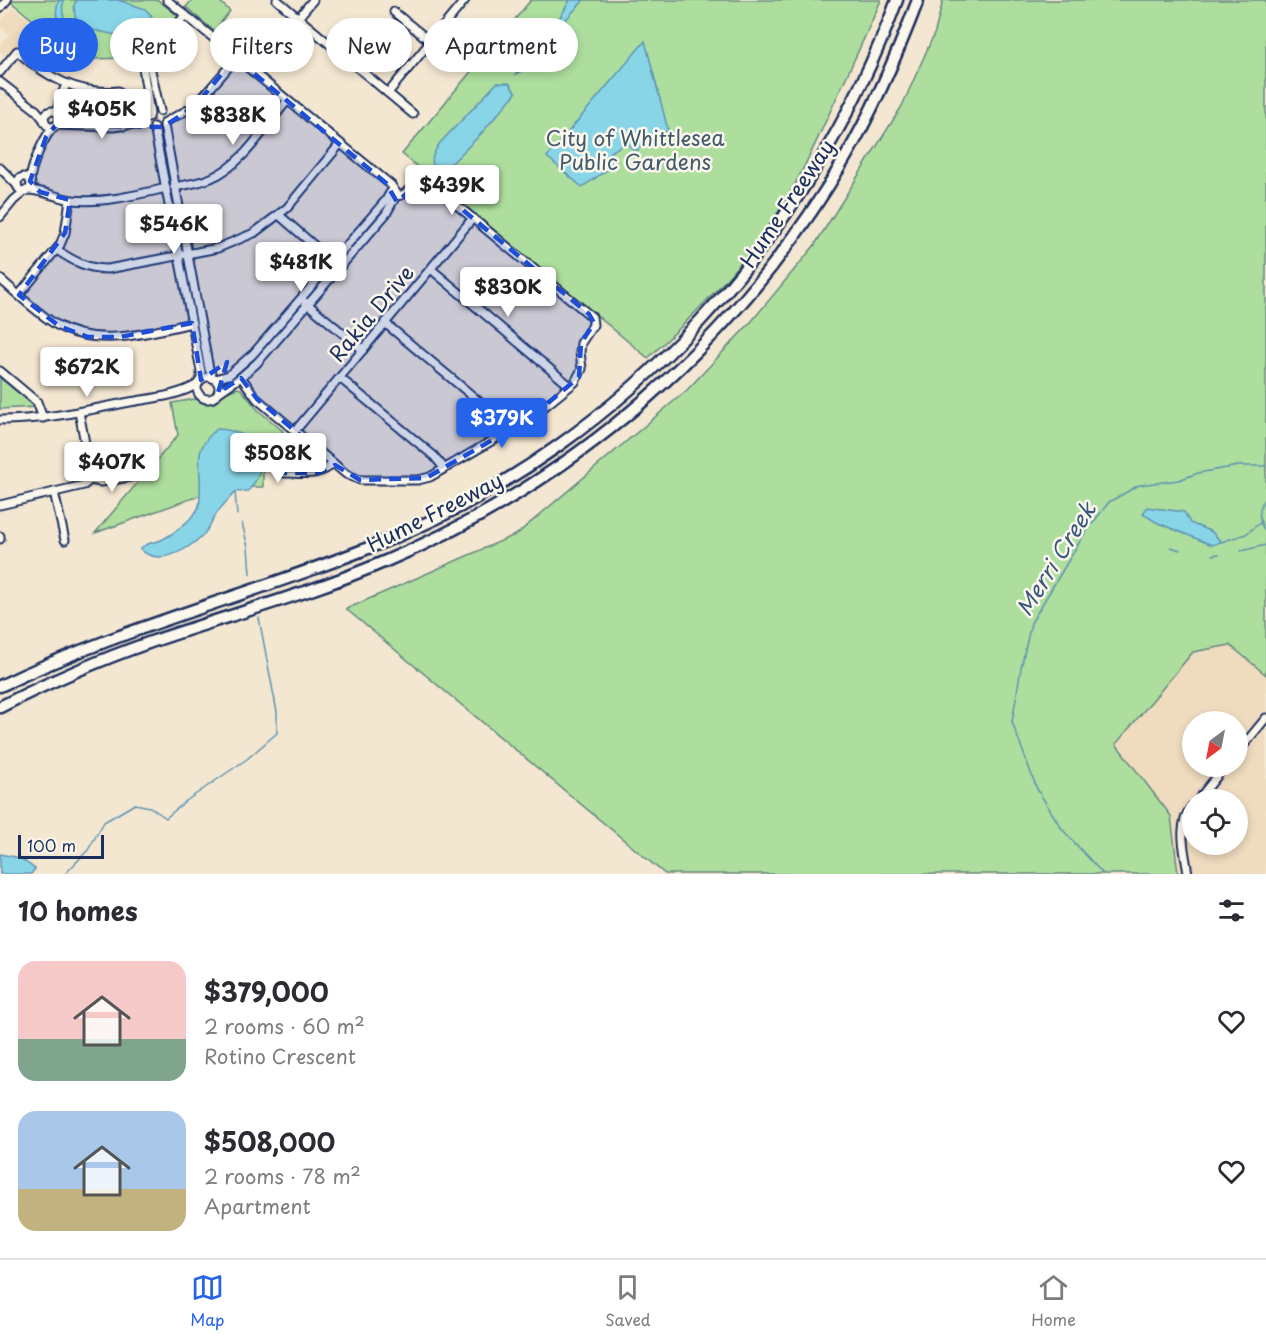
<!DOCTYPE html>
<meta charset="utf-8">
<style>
body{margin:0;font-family:"Playpen Sans",sans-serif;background:#f7f7f7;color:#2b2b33;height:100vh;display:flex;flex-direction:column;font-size:22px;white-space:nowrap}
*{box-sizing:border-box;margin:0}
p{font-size:20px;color:#7c7c81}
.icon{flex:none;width:33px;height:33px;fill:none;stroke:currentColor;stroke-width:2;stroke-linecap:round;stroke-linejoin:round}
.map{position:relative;height:874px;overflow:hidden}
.drawer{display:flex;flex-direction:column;background:#fff;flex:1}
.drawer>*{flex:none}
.guide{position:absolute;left:18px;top:18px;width:600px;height:54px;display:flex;gap:12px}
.needle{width:39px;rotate:212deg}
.fabs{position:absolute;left:1182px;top:711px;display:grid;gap:12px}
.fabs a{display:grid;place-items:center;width:66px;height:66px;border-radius:50%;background:#fff;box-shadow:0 3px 9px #0003;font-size:30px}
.scale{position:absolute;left:18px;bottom:15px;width:86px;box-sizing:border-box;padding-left:6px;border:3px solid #1b2f5e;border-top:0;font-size:16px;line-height:21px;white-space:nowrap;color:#1b2f5e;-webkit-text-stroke:4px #fbf7ec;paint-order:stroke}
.price{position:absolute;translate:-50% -51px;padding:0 14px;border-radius:6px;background:#fff;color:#222;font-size:20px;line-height:39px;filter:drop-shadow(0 2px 3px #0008)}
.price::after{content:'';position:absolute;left:50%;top:36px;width:18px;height:14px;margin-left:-9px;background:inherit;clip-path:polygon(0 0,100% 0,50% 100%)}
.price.current{background:#2563eb;color:#fff}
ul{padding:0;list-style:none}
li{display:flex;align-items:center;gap:18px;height:150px;padding:0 18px}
li span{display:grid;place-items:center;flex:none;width:168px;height:120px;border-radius:18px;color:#555}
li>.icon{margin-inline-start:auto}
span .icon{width:72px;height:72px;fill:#fffc;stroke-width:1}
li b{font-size:26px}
h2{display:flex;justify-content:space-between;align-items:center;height:72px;padding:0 18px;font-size:26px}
.chip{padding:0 21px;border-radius:27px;background:#fff;box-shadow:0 3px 9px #0003;font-size:21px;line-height:54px}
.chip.current{background:#2563eb;color:#fff}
.menu{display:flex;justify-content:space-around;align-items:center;height:84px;border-top:2px solid #e1e1e2;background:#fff;font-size:16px;color:#7c7c81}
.menu a{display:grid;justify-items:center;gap:3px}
.menu .current{color:#2563eb}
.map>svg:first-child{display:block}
.built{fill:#efdcbf;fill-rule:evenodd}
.green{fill:#adde9e;stroke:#64867e;stroke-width:1.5}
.water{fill:#89d5e8;stroke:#5d93b1;stroke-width:1.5}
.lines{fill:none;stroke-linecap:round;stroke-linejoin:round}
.stream{stroke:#5d93b1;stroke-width:1.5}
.minor-casing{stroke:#1b2f5e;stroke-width:11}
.highway-casing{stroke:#1b2f5e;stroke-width:15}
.minor{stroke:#fbf7ec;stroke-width:7}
.highway{stroke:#fbf7ec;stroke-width:10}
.marked{fill:#1d4ed8;fill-opacity:0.2;stroke:#1d4ed8;stroke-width:4.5;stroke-dasharray:12 8;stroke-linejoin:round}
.labels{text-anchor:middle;stroke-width:5;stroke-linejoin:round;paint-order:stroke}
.park-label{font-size:21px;fill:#405b6e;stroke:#fbf7ec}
.street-label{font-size:21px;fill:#1b2f5e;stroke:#fbf7ec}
.water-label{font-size:22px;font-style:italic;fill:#365880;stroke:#fbf7ec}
</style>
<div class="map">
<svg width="1266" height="874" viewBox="0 0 1266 874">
<rect width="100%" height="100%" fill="#f4e7d2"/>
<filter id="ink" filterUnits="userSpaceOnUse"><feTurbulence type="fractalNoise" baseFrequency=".0167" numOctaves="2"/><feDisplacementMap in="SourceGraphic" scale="12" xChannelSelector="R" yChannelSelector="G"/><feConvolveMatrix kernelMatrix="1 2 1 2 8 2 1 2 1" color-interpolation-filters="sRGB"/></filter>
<g filter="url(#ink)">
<g class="built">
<polygon points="13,7 35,25 34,27 38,30 25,45 21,42 8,58 0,51 0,45 9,34 0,26 0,23"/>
<path d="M 1230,645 L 1266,675 L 1266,874 L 1178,874 L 1171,816 L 1116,744 L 1193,652 ZM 1192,722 L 1238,722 L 1238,766 L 1192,766 ZM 1192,800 L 1238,800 L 1238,844 L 1192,844 Z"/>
</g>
<g class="green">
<polygon points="13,0 158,0 178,16 166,34 152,47 126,58 92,59 74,54 11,2"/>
<polygon points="192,0 218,0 230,11 214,31 186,7"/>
<path d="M 531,0 L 881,0 C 865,38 847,75 830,112 C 815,144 802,175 783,205 C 748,261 697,313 648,358 L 402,154 Z"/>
<polygon points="943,0 1266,0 1266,675 1230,645 1193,652 1116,744 1171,816 1178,874 665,874 346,609 517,534 687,390 751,322 814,246 902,106 935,32"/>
<polygon points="0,378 36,407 0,409"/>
<polygon points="237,388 241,389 258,410 283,431 263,455 263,487 224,487 95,533 178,435 172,403 194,399 210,401 220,395"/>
</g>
<g class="water">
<path d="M 59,0 L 64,0 C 57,22 76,34 94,40 L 93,47 C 71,45 49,24 59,0 Z"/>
<polygon points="77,0 118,0 145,9 152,16 144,24 124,34 116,35 93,30 79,23 75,17 74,5"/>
<path d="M 570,0 L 584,0 C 573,12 561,24 552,36 C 542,50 531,67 516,74 L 538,42 L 559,19 Z"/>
<polygon points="645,41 668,130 634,152 627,142 609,153 616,164 582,187 547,157"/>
<path d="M 497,83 L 509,83 L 516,93 L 479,136 L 452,163 L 442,170 L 435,168 C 429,159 434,153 439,144 Z"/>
<path d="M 217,429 C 255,430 276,460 248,491 L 235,492 C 229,499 222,506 217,513 C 211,521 209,530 202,536 C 186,551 158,567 140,549 C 147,542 153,543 161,540 C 172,535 195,518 199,506 C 200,503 200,496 200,492 C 202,465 191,450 217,429 Z"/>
<polygon points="1147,507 1184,512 1190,523 1212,532 1221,542 1212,545 1158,523 1143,514"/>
<polygon points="0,854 20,858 35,869 31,874 0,874"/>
</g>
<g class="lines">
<g class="stream">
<polyline points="235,492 237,515"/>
<path d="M 1266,495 C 1258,509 1257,520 1266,533"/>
<polyline points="242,523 248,547 250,574"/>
<polyline points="1221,542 1246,534 1261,522"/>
<polyline points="1171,547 1180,550"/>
<polyline points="1241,551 1266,545"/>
<polyline points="1212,555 1219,554"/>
<polyline points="65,874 88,850 104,822 135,804 150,807 166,818 186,801 247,759 277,733 277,712 259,618"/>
<polyline points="1103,874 1062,829 1037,789 1012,722 1021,668 1031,623 1085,533 1109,502 1139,485 1179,480 1198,473 1238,466 1266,466"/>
</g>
<g class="minor-casing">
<g id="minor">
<polyline points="167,0 228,50 234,61 241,62 391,185 397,194 386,214 257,363 241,377 218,393"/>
<polyline points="277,0 413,114"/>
<polyline points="0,8 7,0"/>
<polyline points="394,12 431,42"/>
<polyline points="298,18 313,0"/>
<polyline points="173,30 185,15"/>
<polyline points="148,51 148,57 160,111"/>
<path d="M 0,72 L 17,51 C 47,77 77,95 118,91 L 124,126"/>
<polyline points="0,82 36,110 45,121"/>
<polyline points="388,93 465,0"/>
<circle cx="52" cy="119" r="8"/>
<polyline points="59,114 59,103 66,84"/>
<polyline points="150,114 142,61 146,52 156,45"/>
<polyline points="165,122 195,106 234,61"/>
<polyline points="57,125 113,127 134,124 149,117"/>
<polyline points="164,125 209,369 213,378"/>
<polyline points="154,127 201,371 201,380"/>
<polyline points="0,168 17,185"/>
<circle cx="24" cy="184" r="7"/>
<path d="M 30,181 C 31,167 44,134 56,125"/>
<path d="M 174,187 C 186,185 199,183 211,178 C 244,164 265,127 287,101"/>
<path d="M 27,190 C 43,190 57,198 73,200 C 104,203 136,195 166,188"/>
<polyline points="279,215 334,263"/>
<polyline points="0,217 14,200 25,191"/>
<path d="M 57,250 C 73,261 88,269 108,269 L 218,248 L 254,233 L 287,208 L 340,144"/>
<polyline points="431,269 570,386"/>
<path d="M 0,279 C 19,295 37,313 57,325 C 98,349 149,332 192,323"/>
<polyline points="19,295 60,245 65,233 70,200"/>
<polyline points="305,302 363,350"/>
<polyline points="385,323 500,419 509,431"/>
<polyline points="0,371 37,402 43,418"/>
<path d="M 241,377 L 257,399 L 346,474 L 360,480 L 418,480 L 430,477 L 529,419 L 575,382 L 582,369 L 580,352 L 581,343 L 593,325 L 592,317 L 424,178 L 418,179 C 409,188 405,201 390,193"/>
<circle cx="208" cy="388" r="11"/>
<polyline points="340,378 434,456 444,468"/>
<polyline points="215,379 229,375 253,354 386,200 390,193"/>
<polyline points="79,412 91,474 90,480"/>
<path d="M 0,420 C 45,420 87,410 130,402 C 153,398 178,396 198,384"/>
<polyline points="295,431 473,218"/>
<path d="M 300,435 C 292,445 276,458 281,471 L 285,473 C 302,473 321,477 333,463"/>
<polyline points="90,480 101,482 135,476"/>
<polyline points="54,492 65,540"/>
<polyline points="0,505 84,485 90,480"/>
<polyline points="0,536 0,539"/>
<polyline points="1238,752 1266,718"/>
<polyline points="1198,800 1225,766"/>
<path d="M 1188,874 C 1185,851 1176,826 1192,806"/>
</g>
</g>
<g class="highway-casing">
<g id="highway">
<path d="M 0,686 C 127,625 264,592 393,538 C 627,440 810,236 897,0"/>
<path d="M 0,707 C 49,682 99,660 151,642 C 229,615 310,594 386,561 C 578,480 739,339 844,160 C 874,109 897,55 918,0"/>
</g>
</g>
<use href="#minor" class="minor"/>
<use href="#highway" class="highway"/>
</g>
</g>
<path class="marked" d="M 239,61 L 386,183 L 397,202 L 424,178 L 589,314 L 594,323 L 581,343 L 579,377 L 529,419 L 426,478 L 360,480 L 335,465 L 318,473 L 283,473 L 280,463 L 300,435 L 257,399 L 241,378 L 218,393 L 227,362 L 201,380 L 192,323 L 120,337 L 88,337 L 59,326 L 19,295 L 65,233 L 70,200 L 40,192 L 30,181 L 46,137 L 56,125 L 163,127 L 195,106 L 230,64 Z"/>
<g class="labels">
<g class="park-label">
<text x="635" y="146">City of Whittlesea<tspan x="635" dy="24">Public Gardens</tspan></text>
</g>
<g class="street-label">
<text transform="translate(788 204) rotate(-56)" y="7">Hume Freeway</text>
<text transform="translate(372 314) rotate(-50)" y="7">Rakia Drive</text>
<text transform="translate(435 513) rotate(-27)" y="7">Hume Freeway</text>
</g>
<g class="water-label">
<text transform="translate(1056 559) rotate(-58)" y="8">Merri Creek</text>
</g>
</g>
</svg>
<div class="fabs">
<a><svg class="needle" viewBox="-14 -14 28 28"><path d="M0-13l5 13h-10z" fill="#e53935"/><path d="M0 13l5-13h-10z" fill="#7c7c81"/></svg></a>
<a><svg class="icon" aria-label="locate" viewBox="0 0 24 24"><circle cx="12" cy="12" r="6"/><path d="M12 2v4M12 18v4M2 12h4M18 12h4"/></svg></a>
</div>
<div class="scale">100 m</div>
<b class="price" style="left:102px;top:140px">$405K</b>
<b class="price" style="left:233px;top:146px">$838K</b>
<b class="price" style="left:452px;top:216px">$439K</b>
<b class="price" style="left:174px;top:255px">$546K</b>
<b class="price" style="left:301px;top:293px">$481K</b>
<b class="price" style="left:508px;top:318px">$830K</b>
<b class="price" style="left:87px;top:398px">$672K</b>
<b class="price current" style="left:502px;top:449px">$379K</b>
<b class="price" style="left:278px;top:484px">$508K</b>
<b class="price" style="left:112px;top:493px">$407K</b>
<div class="guide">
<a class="chip current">Buy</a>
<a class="chip">Rent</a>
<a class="chip">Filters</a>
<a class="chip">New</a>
<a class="chip">Apartment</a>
</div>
</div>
<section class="drawer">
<h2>10 homes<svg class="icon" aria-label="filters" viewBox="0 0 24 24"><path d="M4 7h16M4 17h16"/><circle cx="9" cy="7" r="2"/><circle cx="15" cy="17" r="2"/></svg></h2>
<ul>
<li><span style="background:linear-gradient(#f6c9c9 65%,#7fa58c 0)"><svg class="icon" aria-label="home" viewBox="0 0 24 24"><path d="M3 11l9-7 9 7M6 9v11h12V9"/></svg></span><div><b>$379,000</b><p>2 rooms · 60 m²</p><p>Rotino Crescent</p></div><svg class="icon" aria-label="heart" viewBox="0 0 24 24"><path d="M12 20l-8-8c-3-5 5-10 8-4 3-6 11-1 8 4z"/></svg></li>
<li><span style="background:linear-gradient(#a9c7e8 65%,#c2b280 0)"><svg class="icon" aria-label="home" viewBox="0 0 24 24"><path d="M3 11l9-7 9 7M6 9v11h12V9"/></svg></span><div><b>$508,000</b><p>2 rooms · 78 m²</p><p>Apartment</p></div><svg class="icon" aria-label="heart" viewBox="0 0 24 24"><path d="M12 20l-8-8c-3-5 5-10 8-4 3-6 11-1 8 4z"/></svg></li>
</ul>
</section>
<nav class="menu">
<a class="current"><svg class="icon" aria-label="map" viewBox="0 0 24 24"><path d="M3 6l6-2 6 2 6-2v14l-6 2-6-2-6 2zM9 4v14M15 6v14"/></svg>Map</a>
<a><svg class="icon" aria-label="saved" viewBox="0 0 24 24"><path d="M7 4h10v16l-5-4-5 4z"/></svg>Saved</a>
<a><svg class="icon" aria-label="home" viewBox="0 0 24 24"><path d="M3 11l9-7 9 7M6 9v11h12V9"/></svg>Home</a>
</nav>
